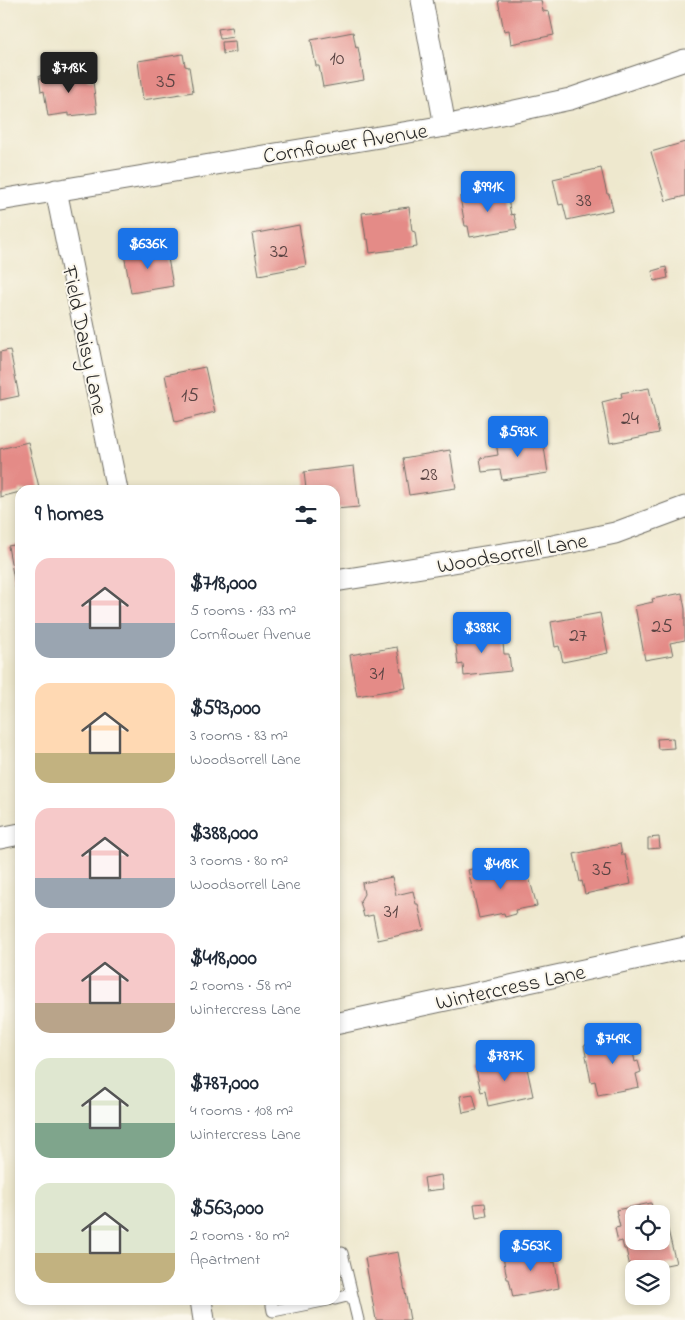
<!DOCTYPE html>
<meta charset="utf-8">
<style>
body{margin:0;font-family:"Indie Flower",sans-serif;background:#f2f2f3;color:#1f2937;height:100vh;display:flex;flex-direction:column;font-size:19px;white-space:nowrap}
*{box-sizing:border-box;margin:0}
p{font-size:16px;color:#747a83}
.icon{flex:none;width:28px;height:28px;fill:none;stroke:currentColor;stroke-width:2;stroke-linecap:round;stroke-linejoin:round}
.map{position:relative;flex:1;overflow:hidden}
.details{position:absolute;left:15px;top:485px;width:325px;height:820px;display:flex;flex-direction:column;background:#fff;border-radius:15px;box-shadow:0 2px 8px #0003}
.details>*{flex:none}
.controls{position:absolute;left:625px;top:1205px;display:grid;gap:10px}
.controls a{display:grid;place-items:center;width:45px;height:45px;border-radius:10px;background:#fff;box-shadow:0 2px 8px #0003;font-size:25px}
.price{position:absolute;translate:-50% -42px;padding:0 11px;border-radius:5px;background:#1a73e8;color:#fff;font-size:16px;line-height:32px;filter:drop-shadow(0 1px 2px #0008)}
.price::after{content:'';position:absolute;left:50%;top:30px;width:15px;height:11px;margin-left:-8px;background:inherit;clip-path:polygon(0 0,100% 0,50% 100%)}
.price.selected{background:#222;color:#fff}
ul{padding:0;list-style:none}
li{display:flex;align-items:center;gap:15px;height:125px;padding:0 20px}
li span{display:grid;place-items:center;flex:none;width:140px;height:100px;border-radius:15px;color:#555}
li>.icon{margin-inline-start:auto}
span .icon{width:60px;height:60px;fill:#fffc;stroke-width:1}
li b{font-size:21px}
h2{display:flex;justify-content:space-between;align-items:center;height:60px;padding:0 20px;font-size:21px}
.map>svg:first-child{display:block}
.building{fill:#e48b87}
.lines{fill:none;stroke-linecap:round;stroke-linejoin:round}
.service-casing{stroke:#6f6d64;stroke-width:13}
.minor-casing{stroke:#6f6d64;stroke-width:23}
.service{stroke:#fff;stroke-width:11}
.minor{stroke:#fff;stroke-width:21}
.labels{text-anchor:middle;stroke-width:4;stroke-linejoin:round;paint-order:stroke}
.number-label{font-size:20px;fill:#594342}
.street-label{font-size:22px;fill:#2b2b2b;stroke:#fbf7ec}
</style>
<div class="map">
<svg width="685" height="1320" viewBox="0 0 685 1320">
<rect width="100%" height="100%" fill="#fbf7ec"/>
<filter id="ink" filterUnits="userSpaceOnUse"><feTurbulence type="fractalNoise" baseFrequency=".02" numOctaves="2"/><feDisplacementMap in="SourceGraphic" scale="10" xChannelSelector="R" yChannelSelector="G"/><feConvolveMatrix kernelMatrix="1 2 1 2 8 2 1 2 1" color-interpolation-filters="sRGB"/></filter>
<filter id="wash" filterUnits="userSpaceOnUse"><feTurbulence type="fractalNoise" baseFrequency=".0096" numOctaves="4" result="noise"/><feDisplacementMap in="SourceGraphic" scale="20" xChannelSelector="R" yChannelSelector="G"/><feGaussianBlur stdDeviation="1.12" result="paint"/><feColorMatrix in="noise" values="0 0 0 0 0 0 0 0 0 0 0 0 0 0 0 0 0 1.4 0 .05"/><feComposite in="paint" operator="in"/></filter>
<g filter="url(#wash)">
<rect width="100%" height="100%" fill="#eee8ce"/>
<g id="blocks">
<g class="building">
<polygon points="498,0 541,0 543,11 549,12 554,35 511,44 509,30 504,31"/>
<polygon points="231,27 233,37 220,39 218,29"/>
<polygon points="353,32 356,48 358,47 364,80 323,87 319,66 316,66 311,40"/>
<polygon points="235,41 236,52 223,54 222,42"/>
<polygon points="183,54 185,66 189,67 193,92 143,100 138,61"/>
<polygon points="86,70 87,80 93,81 97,113 69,116 69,113 48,116 44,91 41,92 39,76"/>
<polygon points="685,142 685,196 666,201 651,152"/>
<polygon points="601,168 607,194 609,194 613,210 567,220 563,204 559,205 553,179"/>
<polygon points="506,189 511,215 514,214 517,229 470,237 468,226 465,226 460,197"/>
<polygon points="409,207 412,231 415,232 417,247 370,253 368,239 366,239 362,213"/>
<polygon points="299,225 306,266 259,275 252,234"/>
<polygon points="166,247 173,286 131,293 124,254"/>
<polygon points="666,267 668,278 654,281 652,271"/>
<polygon points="10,350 19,396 0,400 0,352"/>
<polygon points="205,367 215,412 175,422 165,375"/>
<polygon points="649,388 659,433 610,443 602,402 622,397 621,393"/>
<polygon points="542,434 548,473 502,480 500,470 482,472 480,458 498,455 496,442"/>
<polygon points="28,442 39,487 20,490 20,492 0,497 0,449"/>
<polygon points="450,450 456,488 409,495 403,458"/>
<polygon points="354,466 359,507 335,509 335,490 306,489 304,472"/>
<polygon points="20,544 20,591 16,591 8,546"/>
<polygon points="682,593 685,609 685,640 670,643 673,655 645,660 635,606 653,602 652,599"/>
<polygon points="600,613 608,653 563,662 559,646 555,647 551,622"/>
<polygon points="502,632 504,654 509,654 511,671 464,676 463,664 458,665 455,637"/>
<polygon points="397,647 401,672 403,672 406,688 357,696 350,655"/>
<polygon points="673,738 674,748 658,749 657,739"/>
<polygon points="659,837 660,848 648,849 648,838"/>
<polygon points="620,844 622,855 625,855 631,884 585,894 582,881 580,882 574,854"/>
<polygon points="501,862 504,871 526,866 537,906 515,910 516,914 505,917 504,913 479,918 468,870"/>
<polygon points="392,877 396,895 413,891 416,904 418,904 424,930 378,940 373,915 364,917 360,901 364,894 362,883"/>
<polygon points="630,1036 635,1062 638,1061 641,1072 636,1074 639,1087 598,1095 595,1081 591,1082 584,1045"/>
<polygon points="525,1059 533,1096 488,1106 485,1091 481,1092 476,1070"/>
<polygon points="473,1094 477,1110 463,1113 460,1096"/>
<polygon points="441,1175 443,1189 426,1191 424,1178"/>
<polygon points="485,1203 487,1216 476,1218 474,1204"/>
<polygon points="651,1203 654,1214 634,1214 634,1241 661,1241 661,1223 666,1222 676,1263 646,1269 634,1269 634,1271 631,1272 626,1249 624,1249 622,1241 618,1242 615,1228 620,1227 616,1210"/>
<polygon points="549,1247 552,1262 555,1262 559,1288 513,1297 509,1279 507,1279 503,1256"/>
<polygon points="398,1252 410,1320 376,1320 365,1258"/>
</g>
</g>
</g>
<g filter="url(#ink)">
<use href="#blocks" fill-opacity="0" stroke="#6f6d64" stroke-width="1"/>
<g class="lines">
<g class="service-casing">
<g id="service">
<polyline points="335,1255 342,1253 358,1320"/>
<polyline points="335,1299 351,1295"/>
<polyline points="271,1300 273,1311 328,1300"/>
</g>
</g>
<g class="minor-casing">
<g id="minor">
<polyline points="422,0 445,126"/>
<polyline points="56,190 117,490"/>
<polyline points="0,200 445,126 570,99 685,60"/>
<polyline points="335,581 553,546 615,533 685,507"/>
<polyline points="0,838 20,834"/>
<polyline points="335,1024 685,948"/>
<polyline points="201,1300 204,1320"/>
</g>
</g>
<use href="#service" class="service"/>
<use href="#minor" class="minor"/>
</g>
</g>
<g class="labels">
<g class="number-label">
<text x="337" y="64">10</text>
<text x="166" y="87">35</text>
<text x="584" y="206">38</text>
<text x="279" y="257">32</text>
<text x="190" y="401">15</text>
<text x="630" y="424">24</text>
<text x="429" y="480">28</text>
<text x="662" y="632">25</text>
<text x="578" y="641">27</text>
<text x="377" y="679">31</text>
<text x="602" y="875">35</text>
<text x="391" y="917">31</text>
</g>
<g class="street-label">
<text transform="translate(345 142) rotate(-9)" y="8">Cornflower Avenue</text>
<text transform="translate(86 340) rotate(78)" y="8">Field Daisy Lane</text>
<text transform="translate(512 552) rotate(-10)" y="8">Woodsorrell Lane</text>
<text transform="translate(510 986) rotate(-12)" y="8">Wintercress Lane</text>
</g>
</g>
</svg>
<div class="controls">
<a><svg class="icon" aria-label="locate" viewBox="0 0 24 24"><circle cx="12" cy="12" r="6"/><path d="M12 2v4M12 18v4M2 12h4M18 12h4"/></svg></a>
<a><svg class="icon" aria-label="layers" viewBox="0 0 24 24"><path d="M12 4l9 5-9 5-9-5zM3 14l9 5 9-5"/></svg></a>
</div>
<b class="price selected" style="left:69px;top:94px">$718K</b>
<b class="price" style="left:488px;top:213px">$991K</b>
<b class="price" style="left:148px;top:270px">$636K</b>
<b class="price" style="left:518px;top:458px">$593K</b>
<b class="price" style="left:482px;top:654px">$388K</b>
<b class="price" style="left:501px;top:890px">$418K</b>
<b class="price" style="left:613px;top:1065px">$749K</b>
<b class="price" style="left:505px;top:1082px">$787K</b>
<b class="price" style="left:531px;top:1272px">$563K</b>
<section class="details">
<h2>9 homes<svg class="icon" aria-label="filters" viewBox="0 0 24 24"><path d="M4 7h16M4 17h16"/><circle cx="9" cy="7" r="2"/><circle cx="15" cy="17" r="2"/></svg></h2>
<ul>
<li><span style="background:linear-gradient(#f6c9c9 65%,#9aa5b1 0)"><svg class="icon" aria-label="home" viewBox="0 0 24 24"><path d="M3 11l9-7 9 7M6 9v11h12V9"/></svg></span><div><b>$718,000</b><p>5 rooms · 133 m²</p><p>Cornflower Avenue</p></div></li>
<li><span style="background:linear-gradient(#ffd9b3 70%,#c2b280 0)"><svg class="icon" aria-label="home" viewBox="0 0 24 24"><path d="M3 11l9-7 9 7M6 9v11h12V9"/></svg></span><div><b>$593,000</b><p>3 rooms · 83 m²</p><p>Woodsorrell Lane</p></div></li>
<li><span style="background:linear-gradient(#f6c9c9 70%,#9aa5b1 0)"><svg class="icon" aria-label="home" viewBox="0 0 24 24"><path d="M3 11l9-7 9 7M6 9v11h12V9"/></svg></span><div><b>$388,000</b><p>3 rooms · 80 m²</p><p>Woodsorrell Lane</p></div></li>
<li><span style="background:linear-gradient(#f6c9c9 70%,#b9a48a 0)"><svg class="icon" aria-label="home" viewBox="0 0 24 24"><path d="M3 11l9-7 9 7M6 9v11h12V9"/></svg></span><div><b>$418,000</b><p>2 rooms · 58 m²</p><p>Wintercress Lane</p></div></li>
<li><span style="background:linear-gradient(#dfe7d0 65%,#7fa58c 0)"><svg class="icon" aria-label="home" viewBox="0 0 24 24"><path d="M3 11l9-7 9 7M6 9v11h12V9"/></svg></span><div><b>$787,000</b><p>4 rooms · 108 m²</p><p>Wintercress Lane</p></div></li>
<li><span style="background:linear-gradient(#dfe7d0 70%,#c2b280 0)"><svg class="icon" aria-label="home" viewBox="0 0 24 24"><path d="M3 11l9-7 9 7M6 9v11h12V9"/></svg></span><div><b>$563,000</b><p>2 rooms · 80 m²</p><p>Apartment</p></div></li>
</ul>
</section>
</div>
